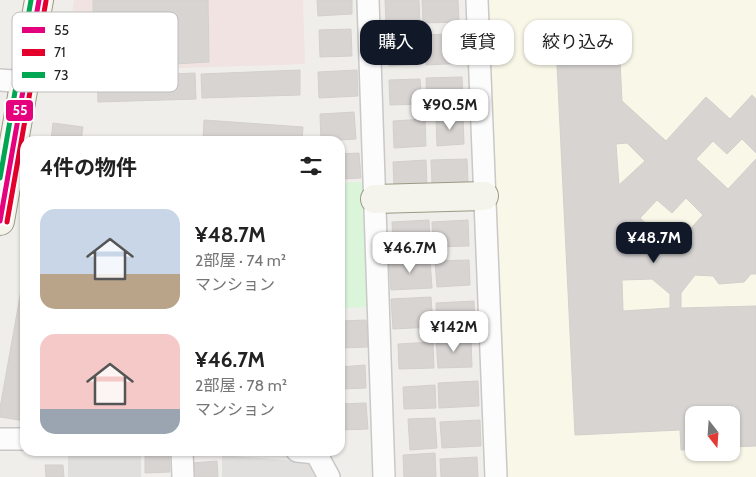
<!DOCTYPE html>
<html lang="ja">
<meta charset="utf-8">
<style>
body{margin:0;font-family:Cabin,"Noto Sans JP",sans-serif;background:#f2f2f2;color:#222;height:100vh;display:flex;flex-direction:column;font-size:19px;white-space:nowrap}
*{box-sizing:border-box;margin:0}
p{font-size:16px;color:#767676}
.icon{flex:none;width:28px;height:28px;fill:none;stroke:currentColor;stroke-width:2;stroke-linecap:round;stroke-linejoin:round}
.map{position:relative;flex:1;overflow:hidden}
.details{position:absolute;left:20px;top:136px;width:325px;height:320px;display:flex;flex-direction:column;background:#fff;border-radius:15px;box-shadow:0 1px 4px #0004}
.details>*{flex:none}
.hud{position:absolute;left:360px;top:20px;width:320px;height:45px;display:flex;gap:10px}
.needle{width:32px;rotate:163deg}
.tools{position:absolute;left:685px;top:406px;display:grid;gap:10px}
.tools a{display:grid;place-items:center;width:55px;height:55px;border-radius:10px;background:#fff;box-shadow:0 1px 4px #0004;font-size:25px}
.price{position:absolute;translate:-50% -42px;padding:0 11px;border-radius:10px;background:#fff;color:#222;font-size:16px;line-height:32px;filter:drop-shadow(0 1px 2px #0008)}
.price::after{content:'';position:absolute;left:50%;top:30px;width:15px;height:11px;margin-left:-8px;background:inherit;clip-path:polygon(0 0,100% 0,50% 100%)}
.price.on{background:#111827;color:#fff}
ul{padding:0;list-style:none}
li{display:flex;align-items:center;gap:15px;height:125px;padding:0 20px}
li span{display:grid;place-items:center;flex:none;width:140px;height:100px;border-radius:15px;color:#555}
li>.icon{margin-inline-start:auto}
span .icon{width:60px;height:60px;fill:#fffc;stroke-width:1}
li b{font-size:21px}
h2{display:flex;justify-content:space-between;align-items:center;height:60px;padding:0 20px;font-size:21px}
.tag{padding:0 18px;border-radius:15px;background:#fff;box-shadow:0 1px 4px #0004;font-size:18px;line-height:45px}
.tag.on{background:#111827;color:#fff}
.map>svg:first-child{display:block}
.commercial{fill:#f1e3e1}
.education{fill:#f8f7e8;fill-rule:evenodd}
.park{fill:#daf5da}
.parking{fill:#e0dfde}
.building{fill:#d7d4d2;stroke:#d3d0cc;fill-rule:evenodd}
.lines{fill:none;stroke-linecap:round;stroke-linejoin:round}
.street-casing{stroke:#c9c8c7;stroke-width:24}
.secondary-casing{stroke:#999a82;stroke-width:30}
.street{stroke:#fdfcfc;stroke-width:21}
.secondary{stroke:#f4f4ed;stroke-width:28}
.bus-1-casing{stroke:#fff;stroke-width:9}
.bus-2-casing{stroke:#fff;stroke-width:9}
.bus-3-casing{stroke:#fff;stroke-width:9}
.bus-1{stroke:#e5007d;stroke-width:5}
.bus-2{stroke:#e4002b;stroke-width:5}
.bus-3{stroke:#00a651;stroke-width:5}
.key{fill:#fff;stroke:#bdbdbd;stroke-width:1}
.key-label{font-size:14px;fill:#222}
.line-badge{stroke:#fff;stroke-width:2}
.badge-label{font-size:14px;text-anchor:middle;font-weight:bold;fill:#fff}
</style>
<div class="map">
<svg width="756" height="477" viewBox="0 0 756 477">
<rect width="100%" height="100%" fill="#f0eeeb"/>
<polygon class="commercial" points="74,0 303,0 305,64 63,72"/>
<path class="education" d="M 482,0 L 756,0 L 756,477 L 507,477 ZM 694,415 L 731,415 L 731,452 L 694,452 Z"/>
<polygon class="park" points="362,182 367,307 340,308 340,183"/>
<g class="parking">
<rect x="68" y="451" width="73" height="26"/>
<polygon points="222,455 310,462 316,477 222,477"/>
</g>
<g class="building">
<polygon points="93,0 208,0 209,62 71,70 79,20 93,21"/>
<polygon points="317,0 352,0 352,14 318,16"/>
<polygon points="385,0 419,0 420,24 386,25"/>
<polygon points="422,0 458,0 459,22 423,23"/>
<polygon points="351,29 352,56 320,57 319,30"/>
<polygon points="421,32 422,64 389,66 387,34"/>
<polygon points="466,33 467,63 426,65 425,35"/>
<path d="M 620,62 L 622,101 L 666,141 L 706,97 L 730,119 L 752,95 L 756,99 L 756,153 L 742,139 L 727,154 L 713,141 L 696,159 L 728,189 L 756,159 L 756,274 L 751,274 L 744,282 L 719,284 L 713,276 L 695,275 L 681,293 L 681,308 L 756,306 L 756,446 L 731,447 L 731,415 L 694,415 L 694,449 L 681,450 L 680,430 L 575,435 L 557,65 ZM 627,143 L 645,161 L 619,185 L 616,144 ZM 686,198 L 703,215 L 673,248 L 640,218 L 657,200 L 672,213 ZM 652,279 L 670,294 L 670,308 L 623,311 L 622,280 Z"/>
<polygon points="300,70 300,95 202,98 201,74"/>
<polygon points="357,70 358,96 319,98 318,72"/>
<polygon points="195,73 196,99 98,102 97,77"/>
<polygon points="462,77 463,103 427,105 426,78"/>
<polygon points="420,79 422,104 390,105 389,80"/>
<polygon points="354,112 356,139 321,141 320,114"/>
<polygon points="463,117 464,144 437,146 436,118"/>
<polygon points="425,119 426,146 394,148 393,121"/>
<polygon points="204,120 303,127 302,141 203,141"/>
<polygon points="53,123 83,127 81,141 51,141"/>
<polygon points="359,153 361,178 340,179 340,154"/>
<polygon points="467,159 468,182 432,184 431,160"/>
<polygon points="426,160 427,187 394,188 393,162"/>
<polygon points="429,220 430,246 393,248 392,222"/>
<polygon points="468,220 469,246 433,247 432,222"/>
<polygon points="430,259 432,288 391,290 389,261"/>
<polygon points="469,260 470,285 437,287 435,261"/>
<polygon points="25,268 25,421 0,417 0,408"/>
<polygon points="431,297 433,327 393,329 391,299"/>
<polygon points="474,301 475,326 437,328 436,303"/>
<polygon points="366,320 368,347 340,348 340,321"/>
<polygon points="471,338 472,367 438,368 436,340"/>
<polygon points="433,342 434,368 399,369 398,344"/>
<polygon points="365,365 366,388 340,389 340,367"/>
<polygon points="478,381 479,406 439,408 438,383"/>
<polygon points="435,385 436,408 404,409 403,387"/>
<polygon points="366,403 368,429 340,430 340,404"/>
<polygon points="435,418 437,448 410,450 408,419"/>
<polygon points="480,420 481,446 442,448 440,422"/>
<polygon points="435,453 436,477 404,477 403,455"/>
<polygon points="169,455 170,472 145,473 145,456"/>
<polygon points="477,457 478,477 441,477 440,459"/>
<polygon points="217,461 218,477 193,477 193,463"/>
<polygon points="45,465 63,465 64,477 46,477"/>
</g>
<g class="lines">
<g class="street-casing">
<g id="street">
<polyline points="368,0 384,477"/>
<polyline points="477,0 496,477"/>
<polyline points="0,80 24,82"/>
<polyline points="0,439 25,439"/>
<polyline points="182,451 183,477"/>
<polyline points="297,451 316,453 329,477"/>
</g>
</g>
<g class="secondary-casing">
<g id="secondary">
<polyline points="375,199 484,196"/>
<polyline points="0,221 39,0"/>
</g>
</g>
<use href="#street" class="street"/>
<use href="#secondary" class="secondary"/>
<g class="bus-1-casing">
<polyline id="bus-1" points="0,221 39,0"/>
</g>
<g class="bus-2-casing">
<polyline id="bus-2" points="7,222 46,1"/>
</g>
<g class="bus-3-casing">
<polyline id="bus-3" points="0,178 31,0"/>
</g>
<use href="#bus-1" class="bus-1"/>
<use href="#bus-2" class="bus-2"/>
<use href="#bus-3" class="bus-3"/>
</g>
<rect x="12" y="12" width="166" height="80" rx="8" class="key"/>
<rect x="22" y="27" width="23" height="6" fill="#e5007d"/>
<rect x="22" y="49" width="23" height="7" fill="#e4002b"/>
<rect x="22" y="72" width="23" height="6" fill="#00a651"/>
<g class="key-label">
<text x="54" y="35">55</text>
<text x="54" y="57">71</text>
<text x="54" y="80">73</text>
</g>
<rect class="line-badge" x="5" y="99" width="29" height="23" rx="5" fill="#e5007d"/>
<g class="badge-label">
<text x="20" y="115">55</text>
</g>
</svg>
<div class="tools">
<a><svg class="needle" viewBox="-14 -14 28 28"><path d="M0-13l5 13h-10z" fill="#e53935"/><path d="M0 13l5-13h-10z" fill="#767676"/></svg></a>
</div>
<b class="price" style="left:450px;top:131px">¥90.5M</b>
<b class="price on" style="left:654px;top:264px">¥48.7M</b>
<b class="price" style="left:410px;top:274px">¥46.7M</b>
<b class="price" style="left:454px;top:353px">¥142M</b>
<div class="hud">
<a class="tag on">購入</a>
<a class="tag">賃貸</a>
<a class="tag">絞り込み</a>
</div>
<section class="details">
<h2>4件の物件<svg class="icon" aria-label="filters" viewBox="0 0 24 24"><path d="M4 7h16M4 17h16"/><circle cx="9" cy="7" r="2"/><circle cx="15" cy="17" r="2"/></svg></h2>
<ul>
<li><span style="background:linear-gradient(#c9d6e8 65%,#b9a48a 0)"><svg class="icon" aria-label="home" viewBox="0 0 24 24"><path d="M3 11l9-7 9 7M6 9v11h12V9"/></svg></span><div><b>¥48.7M</b><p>2部屋 · 74 m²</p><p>マンション</p></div></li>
<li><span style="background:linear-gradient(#f6c9c9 75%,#9aa5b1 0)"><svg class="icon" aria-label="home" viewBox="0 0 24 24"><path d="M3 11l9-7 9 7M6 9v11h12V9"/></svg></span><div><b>¥46.7M</b><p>2部屋 · 78 m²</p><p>マンション</p></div></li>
</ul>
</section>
</div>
